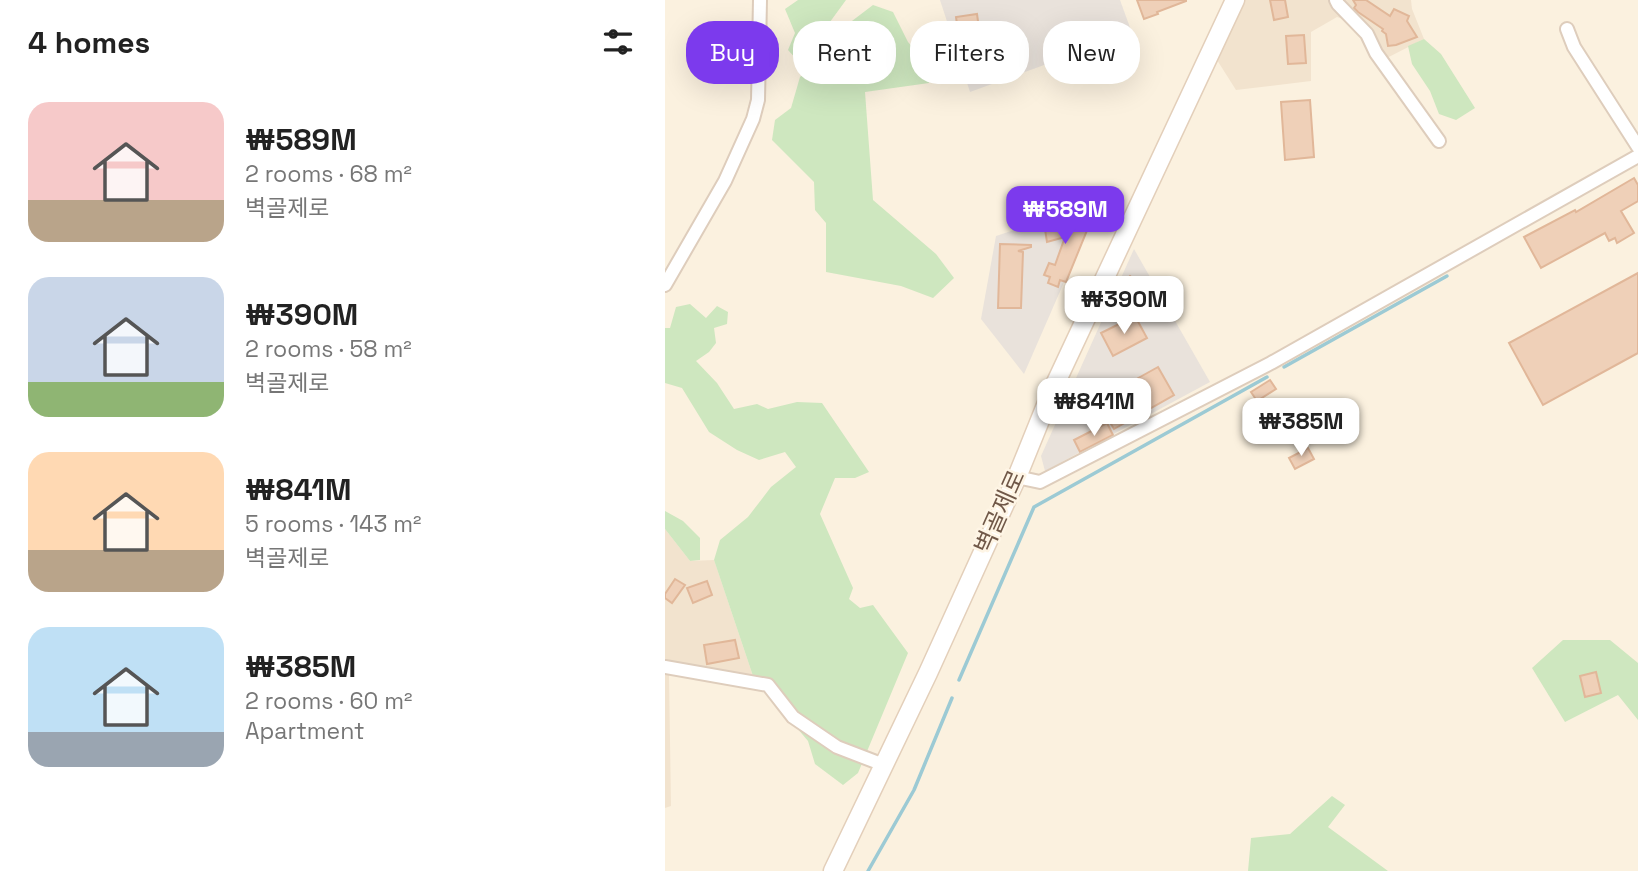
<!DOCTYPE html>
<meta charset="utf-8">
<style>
body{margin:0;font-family:"Space Grotesk","Noto Sans KR",sans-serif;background:#f6f6f6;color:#222;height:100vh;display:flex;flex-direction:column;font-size:26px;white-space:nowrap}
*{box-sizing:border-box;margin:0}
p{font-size:23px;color:#767676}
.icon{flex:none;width:38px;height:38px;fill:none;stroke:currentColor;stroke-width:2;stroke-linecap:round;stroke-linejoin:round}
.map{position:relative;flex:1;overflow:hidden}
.details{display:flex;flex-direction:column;background:#fff;width:665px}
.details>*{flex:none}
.top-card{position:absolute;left:21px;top:21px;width:665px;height:63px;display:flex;gap:14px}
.price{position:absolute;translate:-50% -60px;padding:0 16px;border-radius:14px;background:#fff;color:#222;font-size:23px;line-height:46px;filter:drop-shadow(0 2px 4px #0008)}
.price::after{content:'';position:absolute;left:50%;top:42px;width:21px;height:16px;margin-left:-10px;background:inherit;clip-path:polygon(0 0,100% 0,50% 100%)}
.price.active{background:#7c3aed;color:#fff}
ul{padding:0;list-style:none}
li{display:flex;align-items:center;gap:21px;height:175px;padding:0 28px}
li span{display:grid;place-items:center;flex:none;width:196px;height:140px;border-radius:21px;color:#555}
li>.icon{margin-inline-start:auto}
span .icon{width:84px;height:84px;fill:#fffc;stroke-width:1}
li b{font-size:30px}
h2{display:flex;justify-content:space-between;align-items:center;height:84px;padding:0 28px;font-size:30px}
.pill{padding:0 24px;border-radius:28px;background:#fff;box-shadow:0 7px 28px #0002;font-size:24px;line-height:63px}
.pill.active{background:#7c3aed;color:#fff}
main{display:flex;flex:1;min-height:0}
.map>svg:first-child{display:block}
.residential{fill:#f2e3ce}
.industrial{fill:#e9e2db}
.green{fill:#cee7bf}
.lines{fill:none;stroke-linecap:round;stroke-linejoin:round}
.stream{stroke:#9ccad4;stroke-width:3.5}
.building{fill:#efd0b8;stroke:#e1b799;stroke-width:2}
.street-casing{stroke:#decdbc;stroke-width:16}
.secondary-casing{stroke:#e3cfba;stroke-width:21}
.street{stroke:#fff;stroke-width:12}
.secondary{stroke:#fff;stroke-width:18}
.labels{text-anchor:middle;stroke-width:5;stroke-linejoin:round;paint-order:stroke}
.street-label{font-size:24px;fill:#705848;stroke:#fef5e5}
</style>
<main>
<section class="details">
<h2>4 homes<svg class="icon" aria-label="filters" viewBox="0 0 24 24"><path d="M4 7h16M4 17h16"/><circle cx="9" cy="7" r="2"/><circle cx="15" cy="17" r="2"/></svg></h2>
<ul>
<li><span style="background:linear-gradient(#f6c9c9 70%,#b9a48a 0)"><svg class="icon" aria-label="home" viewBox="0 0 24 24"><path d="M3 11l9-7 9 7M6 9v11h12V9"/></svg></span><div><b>₩589M</b><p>2 rooms · 68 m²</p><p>벽골제로</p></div></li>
<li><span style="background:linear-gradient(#c9d6e8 75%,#8fb573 0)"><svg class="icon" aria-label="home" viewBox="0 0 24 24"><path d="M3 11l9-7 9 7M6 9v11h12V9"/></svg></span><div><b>₩390M</b><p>2 rooms · 58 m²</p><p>벽골제로</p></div></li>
<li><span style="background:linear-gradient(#ffd9b3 70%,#b9a48a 0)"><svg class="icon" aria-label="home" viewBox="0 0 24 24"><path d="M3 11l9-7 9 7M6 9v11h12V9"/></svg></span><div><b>₩841M</b><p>5 rooms · 143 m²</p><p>벽골제로</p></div></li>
<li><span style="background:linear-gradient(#bfe0f5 75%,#9aa5b1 0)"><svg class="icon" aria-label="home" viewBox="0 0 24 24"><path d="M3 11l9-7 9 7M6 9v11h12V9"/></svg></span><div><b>₩385M</b><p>2 rooms · 60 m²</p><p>Apartment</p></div></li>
</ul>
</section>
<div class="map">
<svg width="973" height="871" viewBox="0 0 973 871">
<rect width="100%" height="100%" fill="#fbf1df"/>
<g class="residential">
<polygon points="579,0 746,0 747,9 759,39 712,63 684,21 672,17 646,32 646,81 571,90 552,60"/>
<polygon points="0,529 25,561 49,560 88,676 0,660"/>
<polygon points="0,673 4,674 6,806 0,808"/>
</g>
<g class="industrial">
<polygon points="275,0 455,0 467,33 305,92"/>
<polygon points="434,202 359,374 316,319 331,236"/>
<polygon points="469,249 545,382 380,471 376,456"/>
</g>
<g class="green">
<polygon points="133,0 181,0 135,63 123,50 130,33 120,9"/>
<polygon points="208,5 228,12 243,42 262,64 264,83 200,92 208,200 271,254 289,278 268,298 236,286 161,272 161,223 150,210 149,182 107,140 110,120 126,108 135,77 154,60 183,24"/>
<polygon points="759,39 776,54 810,108 791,120 774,114 765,91 747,64 743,46"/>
<polygon points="25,304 41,318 52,306 63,312 62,324 49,328 51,343 44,352 31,361 52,383 69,409 92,404 103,409 132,402 157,403 204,472 190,478 170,478 155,514 188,588 184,599 195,608 208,605 243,653 193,773 178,785 150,764 143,741 88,676 49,560 55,540 83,517 106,487 131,467 120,452 94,460 72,450 44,432 17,388 0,383 0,328 5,328 11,307"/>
<polygon points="0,511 18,521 35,538 35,560 25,561 0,529"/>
<polygon points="898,640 945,640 973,663 973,720 953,695 900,722 867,668"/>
<polygon points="667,796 680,805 663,827 723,871 583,871 586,838 625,834"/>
</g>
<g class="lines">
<g class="stream">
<polyline points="619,367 782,276"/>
<polyline points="294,680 369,507 602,377"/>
<polyline points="203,871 249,790 287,698"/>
</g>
</g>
<g class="building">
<polygon points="472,0 521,0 521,1 492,12 493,14 479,19"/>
<polygon points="605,0 620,0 623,17 609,20"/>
<polygon points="688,0 701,0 725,16 729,9 744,16 742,21 752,37 731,45 723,46 721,34 717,31 718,29 693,12 689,8 691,5"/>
<polygon points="312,14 321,79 300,81 291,17"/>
<polygon points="639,35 641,63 623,64 621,36"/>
<polygon points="645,100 649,157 620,160 616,102"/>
<polygon points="969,178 973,185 973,201 956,211 969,233 952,243 950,238 944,241 940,233 876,268 859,237 910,210 911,212"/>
<polygon points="407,216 425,223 401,282 395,280 393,287 383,283 385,277 379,275 384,263 390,265 400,237 382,242 379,223"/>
<polygon points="335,244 366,245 366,247 353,251 358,252 356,308 333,308"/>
<polygon points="973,273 973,353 878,405 844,343"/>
<polygon points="465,276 472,282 460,295 453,288"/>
<polygon points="470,316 482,338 448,356 436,333"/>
<polygon points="493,367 509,395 449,429 432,401"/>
<polygon points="605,380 611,389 592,401 586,392"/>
<polygon points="442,423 448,435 415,452 409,440"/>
<polygon points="643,448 649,459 630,469 624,458"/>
<polygon points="10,579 20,585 7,603 0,598 0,594"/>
<polygon points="42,581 47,595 28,603 22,588"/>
<polygon points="70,640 74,658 42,664 39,645"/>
<polygon points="931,672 936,693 920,697 915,676"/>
</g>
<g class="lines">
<g class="street-casing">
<g id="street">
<polyline points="671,0 673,4 702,34 711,53 774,141"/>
<polyline points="902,29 909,47 973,147"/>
<polyline points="0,285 60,181 88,119 93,100 95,0"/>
<polyline points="352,477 375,482 606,363 973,156"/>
<polyline points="0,667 103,685 128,717 172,747 219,765"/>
</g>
</g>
<g class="secondary-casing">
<polyline id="secondary" points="168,871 263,673 352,477 386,393 570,0"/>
</g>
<use href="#street" class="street"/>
<use href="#secondary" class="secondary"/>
</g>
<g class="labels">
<g class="street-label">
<text transform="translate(335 512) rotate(-66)" y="8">벽골제로</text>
</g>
</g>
</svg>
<b class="price active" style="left:400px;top:246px">₩589M</b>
<b class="price" style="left:459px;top:336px">₩390M</b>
<b class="price" style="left:429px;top:438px">₩841M</b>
<b class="price" style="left:636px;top:458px">₩385M</b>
<div class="top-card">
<a class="pill active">Buy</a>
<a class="pill">Rent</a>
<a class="pill">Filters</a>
<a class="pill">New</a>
</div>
</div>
</main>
